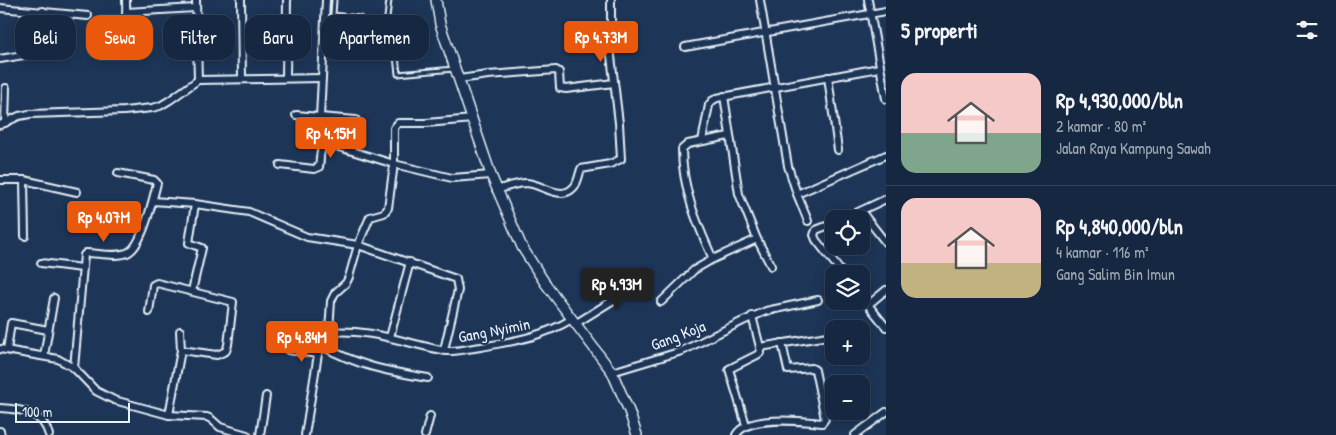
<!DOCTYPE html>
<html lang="id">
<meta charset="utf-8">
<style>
body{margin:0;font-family:"Patrick Hand",sans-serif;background:#1f3048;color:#f1f3f6;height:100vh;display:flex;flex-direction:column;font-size:19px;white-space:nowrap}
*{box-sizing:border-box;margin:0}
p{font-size:16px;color:#9ea6b1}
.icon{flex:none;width:28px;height:28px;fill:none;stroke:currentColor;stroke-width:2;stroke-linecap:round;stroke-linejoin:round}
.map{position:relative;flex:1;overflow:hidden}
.side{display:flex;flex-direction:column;background:#162841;width:450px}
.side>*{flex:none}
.banner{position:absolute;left:15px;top:15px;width:475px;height:45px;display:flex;gap:10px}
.fabs{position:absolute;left:825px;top:210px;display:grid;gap:10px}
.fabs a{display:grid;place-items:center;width:45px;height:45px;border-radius:10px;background:#162841;box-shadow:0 2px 12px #0003,0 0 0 1px #35445a;font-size:25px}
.scale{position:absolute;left:15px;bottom:12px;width:115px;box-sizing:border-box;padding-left:5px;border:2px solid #e8f1f8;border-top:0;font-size:14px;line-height:18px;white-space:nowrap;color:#e8f1f8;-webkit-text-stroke:4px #1d3557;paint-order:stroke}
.price{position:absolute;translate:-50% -42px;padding:0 11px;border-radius:5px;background:#ea580c;color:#fff;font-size:16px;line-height:32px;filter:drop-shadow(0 1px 2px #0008)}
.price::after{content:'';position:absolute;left:50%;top:30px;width:15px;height:11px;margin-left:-8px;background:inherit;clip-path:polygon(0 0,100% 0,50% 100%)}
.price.on{background:#222;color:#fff}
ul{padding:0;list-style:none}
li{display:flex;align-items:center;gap:15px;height:125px;padding:0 15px}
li+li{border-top:1px solid #35445a}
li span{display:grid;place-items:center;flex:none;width:140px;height:100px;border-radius:15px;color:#555}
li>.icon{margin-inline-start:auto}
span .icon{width:60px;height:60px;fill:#fffc;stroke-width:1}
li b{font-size:21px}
h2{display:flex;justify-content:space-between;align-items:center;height:60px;padding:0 15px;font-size:21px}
.pill{padding:0 18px;border-radius:15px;background:#162841;box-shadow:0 2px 12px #0003,0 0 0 1px #35445a;font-size:18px;line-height:45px}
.pill.on{background:#ea580c;color:#fff}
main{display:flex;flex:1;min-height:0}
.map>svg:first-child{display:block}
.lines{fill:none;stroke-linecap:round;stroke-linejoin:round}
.lane-casing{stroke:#e8f1f8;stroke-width:7}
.street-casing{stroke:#e8f1f8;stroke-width:10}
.secondary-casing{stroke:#e8f1f8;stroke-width:12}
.lane{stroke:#1d3557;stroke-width:3}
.street{stroke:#1d3557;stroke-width:6}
.secondary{stroke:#1d3557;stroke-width:9}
.labels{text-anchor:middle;stroke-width:4;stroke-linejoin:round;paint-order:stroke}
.street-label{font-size:16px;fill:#e8f1f8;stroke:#1d3557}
</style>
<main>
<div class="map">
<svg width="886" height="435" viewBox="0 0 886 435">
<rect width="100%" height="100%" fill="#1d3557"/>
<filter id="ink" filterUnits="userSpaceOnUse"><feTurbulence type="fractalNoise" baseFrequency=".02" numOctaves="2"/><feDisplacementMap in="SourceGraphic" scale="10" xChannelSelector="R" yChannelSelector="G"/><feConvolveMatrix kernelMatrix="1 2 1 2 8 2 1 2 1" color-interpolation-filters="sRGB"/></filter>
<g filter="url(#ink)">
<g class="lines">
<g class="lane-casing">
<g id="lane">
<polyline points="334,0 333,15 360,18 363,43 394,39 398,74 454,69"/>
<polyline points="387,18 389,0"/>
</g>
</g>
<g class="street-casing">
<g id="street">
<polyline points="126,0 127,44"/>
<polyline points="196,0 198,80"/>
<polyline points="241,0 242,78"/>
<polyline points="760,0 788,166 797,194 886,155"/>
<polyline points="868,0 886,99"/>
<polyline points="0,8 88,16"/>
<polyline points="126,12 196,8"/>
<polyline points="685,47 886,11"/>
<polyline points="0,59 35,53 42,49 44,41 43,11"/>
<polyline points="828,77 838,150"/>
<polyline points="286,78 287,0"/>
<polyline points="459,79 488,75 556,70 559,72 560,88 566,89 614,83"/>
<polyline points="724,96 739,194 757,239 771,266"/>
<polyline points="296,115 356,120"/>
<polyline points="320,117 326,0"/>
<polyline points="5,123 6,88"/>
<polyline points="0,125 19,116 30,114 124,111 152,108 160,106 170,100 198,80 322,78"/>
<polyline points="702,141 709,105 712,101 717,98 879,68"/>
<path d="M 280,165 L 314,169 L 319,167 C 321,158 318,146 329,144 L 394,164 L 394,128 L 398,123 L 426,123 L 473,119"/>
<polyline points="0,180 24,180 77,192"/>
<polyline points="24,180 25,236"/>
<path d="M 496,190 C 506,187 517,183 527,183 C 542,184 561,202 574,187 C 578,183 579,174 581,169 L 610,164 L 621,159 L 619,123 L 611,56 L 611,0"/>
<polyline points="797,194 808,221"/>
<polyline points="153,201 195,204 249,212 307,237 358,245 456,279 458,290 444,350"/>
<polyline points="861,211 886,243"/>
<polyline points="843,219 886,199"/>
<polyline points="834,223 816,230 814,235 816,240 843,274"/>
<path d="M 713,259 C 697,224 682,188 682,149 L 688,144 L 729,136"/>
<polyline points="41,263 82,268"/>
<polyline points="192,291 202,248 189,243 195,204"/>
<polyline points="861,296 886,327"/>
<polyline points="661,302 694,270 713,259 757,239"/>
<polyline points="868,305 886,290"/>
<polyline points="149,312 153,285 157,283 233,302 228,345 226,351 217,355 181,350 169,415"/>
<polyline points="752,316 760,347 834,335"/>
<polyline points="575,324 636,286"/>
<polyline points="180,331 181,350"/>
<path d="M 329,332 C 370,328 407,344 446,351 C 457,352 470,348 481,347 C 514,341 542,337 572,319"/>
<polyline points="390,337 410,262"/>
<path d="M 322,346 C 359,366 386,371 428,378"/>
<polyline points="0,349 58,359 74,368 96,391 114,400 169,415 207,417 211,419 220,427 247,435"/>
<polyline points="7,350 11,323 48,330"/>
<polyline points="288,350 318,354"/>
<polyline points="44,356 54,298"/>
<path d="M 74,368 L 84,255 L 86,253 C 98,253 118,258 129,252 C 143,244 153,199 157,183 L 154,180 L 118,173"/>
<polyline points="612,372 682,351 743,321 766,311 818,300"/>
<path d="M 0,408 C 21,409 43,412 49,435"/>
<polyline points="746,425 729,369 757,355 760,353 760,347"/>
<polyline points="0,431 1,435"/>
<polyline points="260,435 266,396"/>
<polyline points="305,435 318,354 329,332 331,301 335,293 346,283 349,277 358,245 370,217 384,213 388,208 394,164 452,178 491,175"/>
<polyline points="425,435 430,416"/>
<path d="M 736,435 C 747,415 801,421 822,423 L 825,419 L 815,370 L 812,368 L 788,370 L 782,343"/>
<polyline points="855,435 886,412"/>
</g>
</g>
<g class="secondary-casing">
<polyline id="secondary" points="436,0 440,24 491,175 522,247 545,283 612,372 629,411 637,435"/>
</g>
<use href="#lane" class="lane"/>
<use href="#street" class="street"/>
<use href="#secondary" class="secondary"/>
</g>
</g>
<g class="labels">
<g class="street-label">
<text transform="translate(494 330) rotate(-11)" y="6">Gang Nyimin</text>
<text transform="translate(678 335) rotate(-21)" y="6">Gang Koja</text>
</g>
</g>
</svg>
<div class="fabs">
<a><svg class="icon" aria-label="locate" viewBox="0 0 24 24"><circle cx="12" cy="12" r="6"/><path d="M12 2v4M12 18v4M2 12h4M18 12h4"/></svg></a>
<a><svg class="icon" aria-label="layers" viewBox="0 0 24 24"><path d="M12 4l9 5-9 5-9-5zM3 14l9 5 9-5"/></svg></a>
<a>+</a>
<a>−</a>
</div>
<div class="scale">100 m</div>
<b class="price" style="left:601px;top:63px">Rp 4.73M</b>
<b class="price" style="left:331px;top:159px">Rp 4.15M</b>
<b class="price" style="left:104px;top:243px">Rp 4.07M</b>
<b class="price on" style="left:617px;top:310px">Rp 4.93M</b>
<b class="price" style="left:302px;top:363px">Rp 4.84M</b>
<div class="banner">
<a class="pill">Beli</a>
<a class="pill on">Sewa</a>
<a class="pill">Filter</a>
<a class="pill">Baru</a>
<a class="pill">Apartemen</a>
</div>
</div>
<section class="side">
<h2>5 properti<svg class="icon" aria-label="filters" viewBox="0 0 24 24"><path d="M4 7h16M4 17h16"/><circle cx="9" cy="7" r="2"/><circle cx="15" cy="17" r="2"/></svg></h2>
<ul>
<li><span style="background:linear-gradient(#f6c9c9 60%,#7fa58c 0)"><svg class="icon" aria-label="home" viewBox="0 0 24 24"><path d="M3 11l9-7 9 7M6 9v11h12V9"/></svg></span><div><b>Rp 4,930,000/bln</b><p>2 kamar · 80 m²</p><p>Jalan Raya Kampung Sawah</p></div></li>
<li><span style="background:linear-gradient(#f6c9c9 65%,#c2b280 0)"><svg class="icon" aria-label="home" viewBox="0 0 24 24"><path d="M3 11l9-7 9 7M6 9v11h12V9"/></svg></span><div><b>Rp 4,840,000/bln</b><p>4 kamar · 116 m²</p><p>Gang Salim Bin Imun</p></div></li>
</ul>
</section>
</main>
